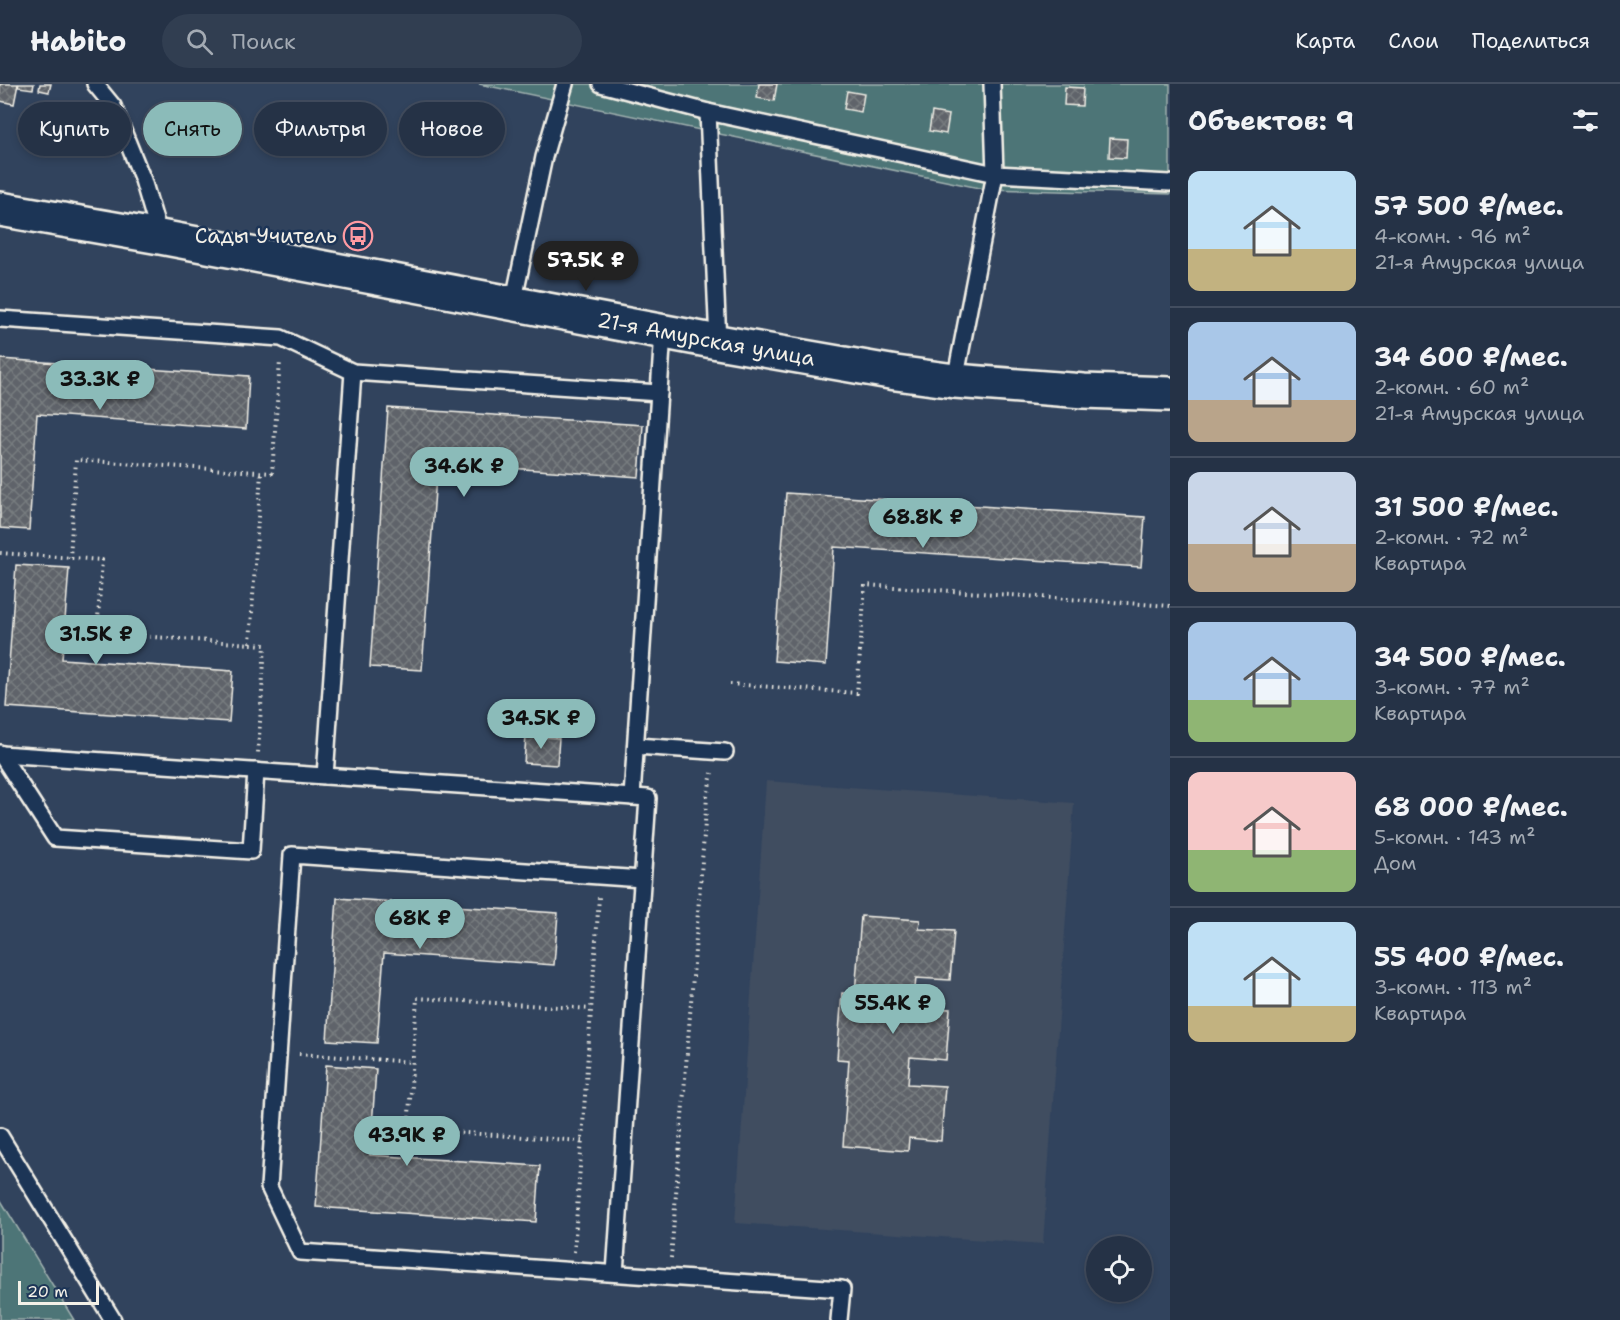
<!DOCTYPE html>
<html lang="ru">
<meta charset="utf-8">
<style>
body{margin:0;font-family:"Shantell Sans",sans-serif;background:#313e51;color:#f1f3f6;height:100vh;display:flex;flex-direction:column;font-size:22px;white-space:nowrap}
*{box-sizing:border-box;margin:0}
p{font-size:20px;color:#a3aab3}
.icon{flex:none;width:33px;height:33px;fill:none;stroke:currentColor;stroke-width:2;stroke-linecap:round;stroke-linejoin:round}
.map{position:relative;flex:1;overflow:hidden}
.side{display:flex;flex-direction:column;background:#253246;width:450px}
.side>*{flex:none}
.hud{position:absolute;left:18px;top:18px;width:570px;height:54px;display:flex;gap:12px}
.controls{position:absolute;left:1086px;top:1152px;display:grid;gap:12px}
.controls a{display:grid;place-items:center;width:66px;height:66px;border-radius:50%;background:#253246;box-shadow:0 3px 9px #0003,0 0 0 2px #424d5f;font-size:30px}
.scale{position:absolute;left:18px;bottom:15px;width:81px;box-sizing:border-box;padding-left:6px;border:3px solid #f4f1e8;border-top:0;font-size:16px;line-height:21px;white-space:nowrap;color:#f4f1e8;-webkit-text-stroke:4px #1d3557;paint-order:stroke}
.price{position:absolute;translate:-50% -51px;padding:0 14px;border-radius:21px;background:#8bbbb9;color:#111;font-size:20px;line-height:39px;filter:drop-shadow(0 2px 3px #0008)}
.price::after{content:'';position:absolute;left:50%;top:36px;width:18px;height:14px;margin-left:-9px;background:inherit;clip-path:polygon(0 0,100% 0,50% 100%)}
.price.active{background:#222;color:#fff}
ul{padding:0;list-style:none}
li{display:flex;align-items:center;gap:18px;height:150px;padding:0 18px}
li+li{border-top:2px solid #424d5f}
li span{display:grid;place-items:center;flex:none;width:168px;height:120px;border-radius:12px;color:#555}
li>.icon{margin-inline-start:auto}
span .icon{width:72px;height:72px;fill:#fffc;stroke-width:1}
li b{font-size:26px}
h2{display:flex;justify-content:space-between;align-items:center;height:72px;padding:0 18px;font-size:26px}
.chip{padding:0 21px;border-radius:27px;background:#253246;box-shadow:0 3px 9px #0003,0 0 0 2px #424d5f;font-size:21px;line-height:54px}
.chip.active{background:#8bbbb9;color:#111}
header{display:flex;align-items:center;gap:36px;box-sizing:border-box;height:84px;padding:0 30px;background:#253246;border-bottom:2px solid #424d5f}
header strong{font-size:28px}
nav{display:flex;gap:33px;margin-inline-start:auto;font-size:21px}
.search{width:420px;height:54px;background:#313e51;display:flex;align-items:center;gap:15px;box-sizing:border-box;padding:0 21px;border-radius:33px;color:#a3aab3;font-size:22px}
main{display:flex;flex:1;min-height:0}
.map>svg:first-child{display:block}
.built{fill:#3f4d61}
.green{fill:#4e7477;stroke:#a1b2b0;stroke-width:1.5}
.building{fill:url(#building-cross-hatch);stroke:#f4f1e8;stroke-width:1.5}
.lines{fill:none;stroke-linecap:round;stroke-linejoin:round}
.service-casing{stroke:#f4f1e8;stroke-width:20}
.secondary-casing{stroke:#f4f1e8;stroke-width:38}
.path{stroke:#f4f1e8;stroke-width:4;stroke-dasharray:1.5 4.5;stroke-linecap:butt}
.service{stroke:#1d3557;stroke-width:15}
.secondary{stroke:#1d3557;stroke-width:33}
.labels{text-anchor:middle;stroke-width:5;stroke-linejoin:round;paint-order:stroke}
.poi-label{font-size:21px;fill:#f4f1e8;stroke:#1d3557;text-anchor:end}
.street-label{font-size:21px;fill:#f4f1e8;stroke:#1d3557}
</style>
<header>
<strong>Habito</strong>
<div class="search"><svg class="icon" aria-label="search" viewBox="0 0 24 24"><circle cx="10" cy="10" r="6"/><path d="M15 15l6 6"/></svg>Поиск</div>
<nav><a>Карта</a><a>Слои</a><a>Поделиться</a></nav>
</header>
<main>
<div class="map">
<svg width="1170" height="1236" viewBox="0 0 1170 1236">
<defs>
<pattern id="building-cross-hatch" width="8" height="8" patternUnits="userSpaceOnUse" patternTransform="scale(1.5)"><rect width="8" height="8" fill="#5f646a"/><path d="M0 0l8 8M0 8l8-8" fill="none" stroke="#777b7f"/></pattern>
</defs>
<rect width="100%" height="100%" fill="#31435d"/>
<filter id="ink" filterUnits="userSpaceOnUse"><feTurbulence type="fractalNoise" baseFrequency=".0167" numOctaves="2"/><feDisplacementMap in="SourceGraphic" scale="12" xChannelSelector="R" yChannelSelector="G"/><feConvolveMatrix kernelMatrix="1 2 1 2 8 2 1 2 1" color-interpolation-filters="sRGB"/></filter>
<g filter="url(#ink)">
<polygon class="built" points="766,697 1074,719 1043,1160 735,1139"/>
<g class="green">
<polygon points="479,0 1170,0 1170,110 984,105"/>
<polygon points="0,1115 74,1236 0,1236"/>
</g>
<g class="building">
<polygon points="0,0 18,0 14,20 0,17"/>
<polygon points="19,0 34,0 33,5 18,3"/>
<polygon points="40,0 51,0 49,8 39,6"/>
<polygon points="759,0 777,0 774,17 757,14"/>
<polygon points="1065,3 1083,4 1082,22 1064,21"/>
<polygon points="847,7 864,10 861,28 844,25"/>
<polygon points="932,28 949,31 946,50 929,47"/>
<polygon points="1110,54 1127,55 1126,74 1109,73"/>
<polygon points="0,275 249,292 246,345 37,330 29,446 0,444"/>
<polygon points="388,324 643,341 639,393 437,379 422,586 370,583"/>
<polygon points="786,409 1145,433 1141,483 834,463 826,581 774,577"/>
<polygon points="16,481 69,484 62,575 233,587 229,638 6,623"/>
<polygon points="526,652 559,654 557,681 524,679"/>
<polygon points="337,814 558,829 554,881 384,869 377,959 327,956"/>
<polygon points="861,832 920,836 919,845 954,847 950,896 916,894 913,923 950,925 946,976 910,973 908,1000 945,1002 941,1057 909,1054 908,1067 843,1062 849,976 837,975 842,909 855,910"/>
<polygon points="326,981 376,985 370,1071 540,1082 536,1138 316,1123"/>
</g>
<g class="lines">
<g class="service-casing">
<g id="service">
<polyline points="95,0 113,22 143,96 160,153"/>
<polyline points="601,0 708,28 995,90 955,297"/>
<polyline points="992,0 995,90 1170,99"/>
<polyline points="708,28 718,258"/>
<polyline points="513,220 544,73 565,0"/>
<polyline points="0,235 281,254 353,288 659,309"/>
<polyline points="636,662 725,668"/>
<polyline points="0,669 55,754 251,767 256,687"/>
<polyline points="1,670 648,714 615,1189"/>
<polyline points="325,692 353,288"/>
<polyline points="632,713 663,248"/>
<polyline points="642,795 292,771 269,1103 300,1168 842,1205 839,1236"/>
<polyline points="0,1052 113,1236"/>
</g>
</g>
<g class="secondary-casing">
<g id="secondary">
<path id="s1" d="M 0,125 L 160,153 L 718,258 L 896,289 L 955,297 L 1084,307 L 1170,310"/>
</g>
</g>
<g class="path">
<polyline points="0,469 102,476 97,549 265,561 258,669"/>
<polyline points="70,474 76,376 272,389 280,277"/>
<polyline points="250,559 261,388"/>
<polyline points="730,600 857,609 865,501 1170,522"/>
<polyline points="299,970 412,978"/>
<polyline points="582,1057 408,1045 417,914 591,925"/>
<polyline points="574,1168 599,813"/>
<polyline points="671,1174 707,713 712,689"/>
</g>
<use href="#service" class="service"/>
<use href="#secondary" class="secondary"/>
</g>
</g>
<defs>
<g id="bus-ring" transform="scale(1.5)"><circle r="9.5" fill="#1d3557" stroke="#ff9aa2" stroke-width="1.5"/><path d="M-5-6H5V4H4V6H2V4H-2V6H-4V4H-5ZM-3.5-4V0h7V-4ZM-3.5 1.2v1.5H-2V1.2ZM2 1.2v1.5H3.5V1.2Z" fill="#ff9aa2"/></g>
</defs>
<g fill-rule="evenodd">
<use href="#bus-ring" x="358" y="152"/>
</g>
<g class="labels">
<g class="poi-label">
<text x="337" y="159">Сады Учитель</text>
</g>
<g class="street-label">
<text dy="7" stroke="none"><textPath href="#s1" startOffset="718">21-я Амурская улица</textPath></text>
</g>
</g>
</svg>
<div class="controls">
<a><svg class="icon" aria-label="locate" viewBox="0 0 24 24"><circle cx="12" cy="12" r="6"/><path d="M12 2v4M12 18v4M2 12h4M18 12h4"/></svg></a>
</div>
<div class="scale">20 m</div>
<b class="price active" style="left:586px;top:208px">57.5K ₽</b>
<b class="price" style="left:100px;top:327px">33.3K ₽</b>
<b class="price" style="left:464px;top:414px">34.6K ₽</b>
<b class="price" style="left:923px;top:465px">68.8K ₽</b>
<b class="price" style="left:96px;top:582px">31.5K ₽</b>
<b class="price" style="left:541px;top:666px">34.5K ₽</b>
<b class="price" style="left:420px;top:866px">68K ₽</b>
<b class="price" style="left:893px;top:951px">55.4K ₽</b>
<b class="price" style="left:407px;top:1083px">43.9K ₽</b>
<div class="hud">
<a class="chip">Купить</a>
<a class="chip active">Снять</a>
<a class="chip">Фильтры</a>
<a class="chip">Новое</a>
</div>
</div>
<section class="side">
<h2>Объектов: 9<svg class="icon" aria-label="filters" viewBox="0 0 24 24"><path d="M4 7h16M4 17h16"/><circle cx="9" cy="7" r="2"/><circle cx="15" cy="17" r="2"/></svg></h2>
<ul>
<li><span style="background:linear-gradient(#bfe0f5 65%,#c2b280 0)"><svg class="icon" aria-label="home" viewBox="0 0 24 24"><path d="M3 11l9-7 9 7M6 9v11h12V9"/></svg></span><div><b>57 500 ₽/мес.</b><p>4-комн. · 96 m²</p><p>21-я Амурская улица</p></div></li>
<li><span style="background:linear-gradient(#a9c7e8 65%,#b9a48a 0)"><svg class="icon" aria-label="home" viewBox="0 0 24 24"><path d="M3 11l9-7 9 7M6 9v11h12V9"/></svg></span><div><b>34 600 ₽/мес.</b><p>2-комн. · 60 m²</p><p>21-я Амурская улица</p></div></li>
<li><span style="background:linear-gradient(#c9d6e8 60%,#b9a48a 0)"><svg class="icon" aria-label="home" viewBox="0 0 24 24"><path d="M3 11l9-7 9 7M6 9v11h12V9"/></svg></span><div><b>31 500 ₽/мес.</b><p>2-комн. · 72 m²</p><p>Квартира</p></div></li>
<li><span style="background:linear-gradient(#a9c7e8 65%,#8fb573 0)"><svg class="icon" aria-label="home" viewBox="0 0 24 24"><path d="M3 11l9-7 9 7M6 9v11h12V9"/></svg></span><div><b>34 500 ₽/мес.</b><p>3-комн. · 77 m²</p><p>Квартира</p></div></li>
<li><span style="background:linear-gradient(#f6c9c9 65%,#8fb573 0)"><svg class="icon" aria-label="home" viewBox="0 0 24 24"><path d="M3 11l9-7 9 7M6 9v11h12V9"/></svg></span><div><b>68 000 ₽/мес.</b><p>5-комн. · 143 m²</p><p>Дом</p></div></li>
<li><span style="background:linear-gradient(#bfe0f5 70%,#c2b280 0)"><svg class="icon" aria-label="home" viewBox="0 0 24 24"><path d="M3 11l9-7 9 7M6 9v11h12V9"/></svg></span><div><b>55 400 ₽/мес.</b><p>3-комн. · 113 m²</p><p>Квартира</p></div></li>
</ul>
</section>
</main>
